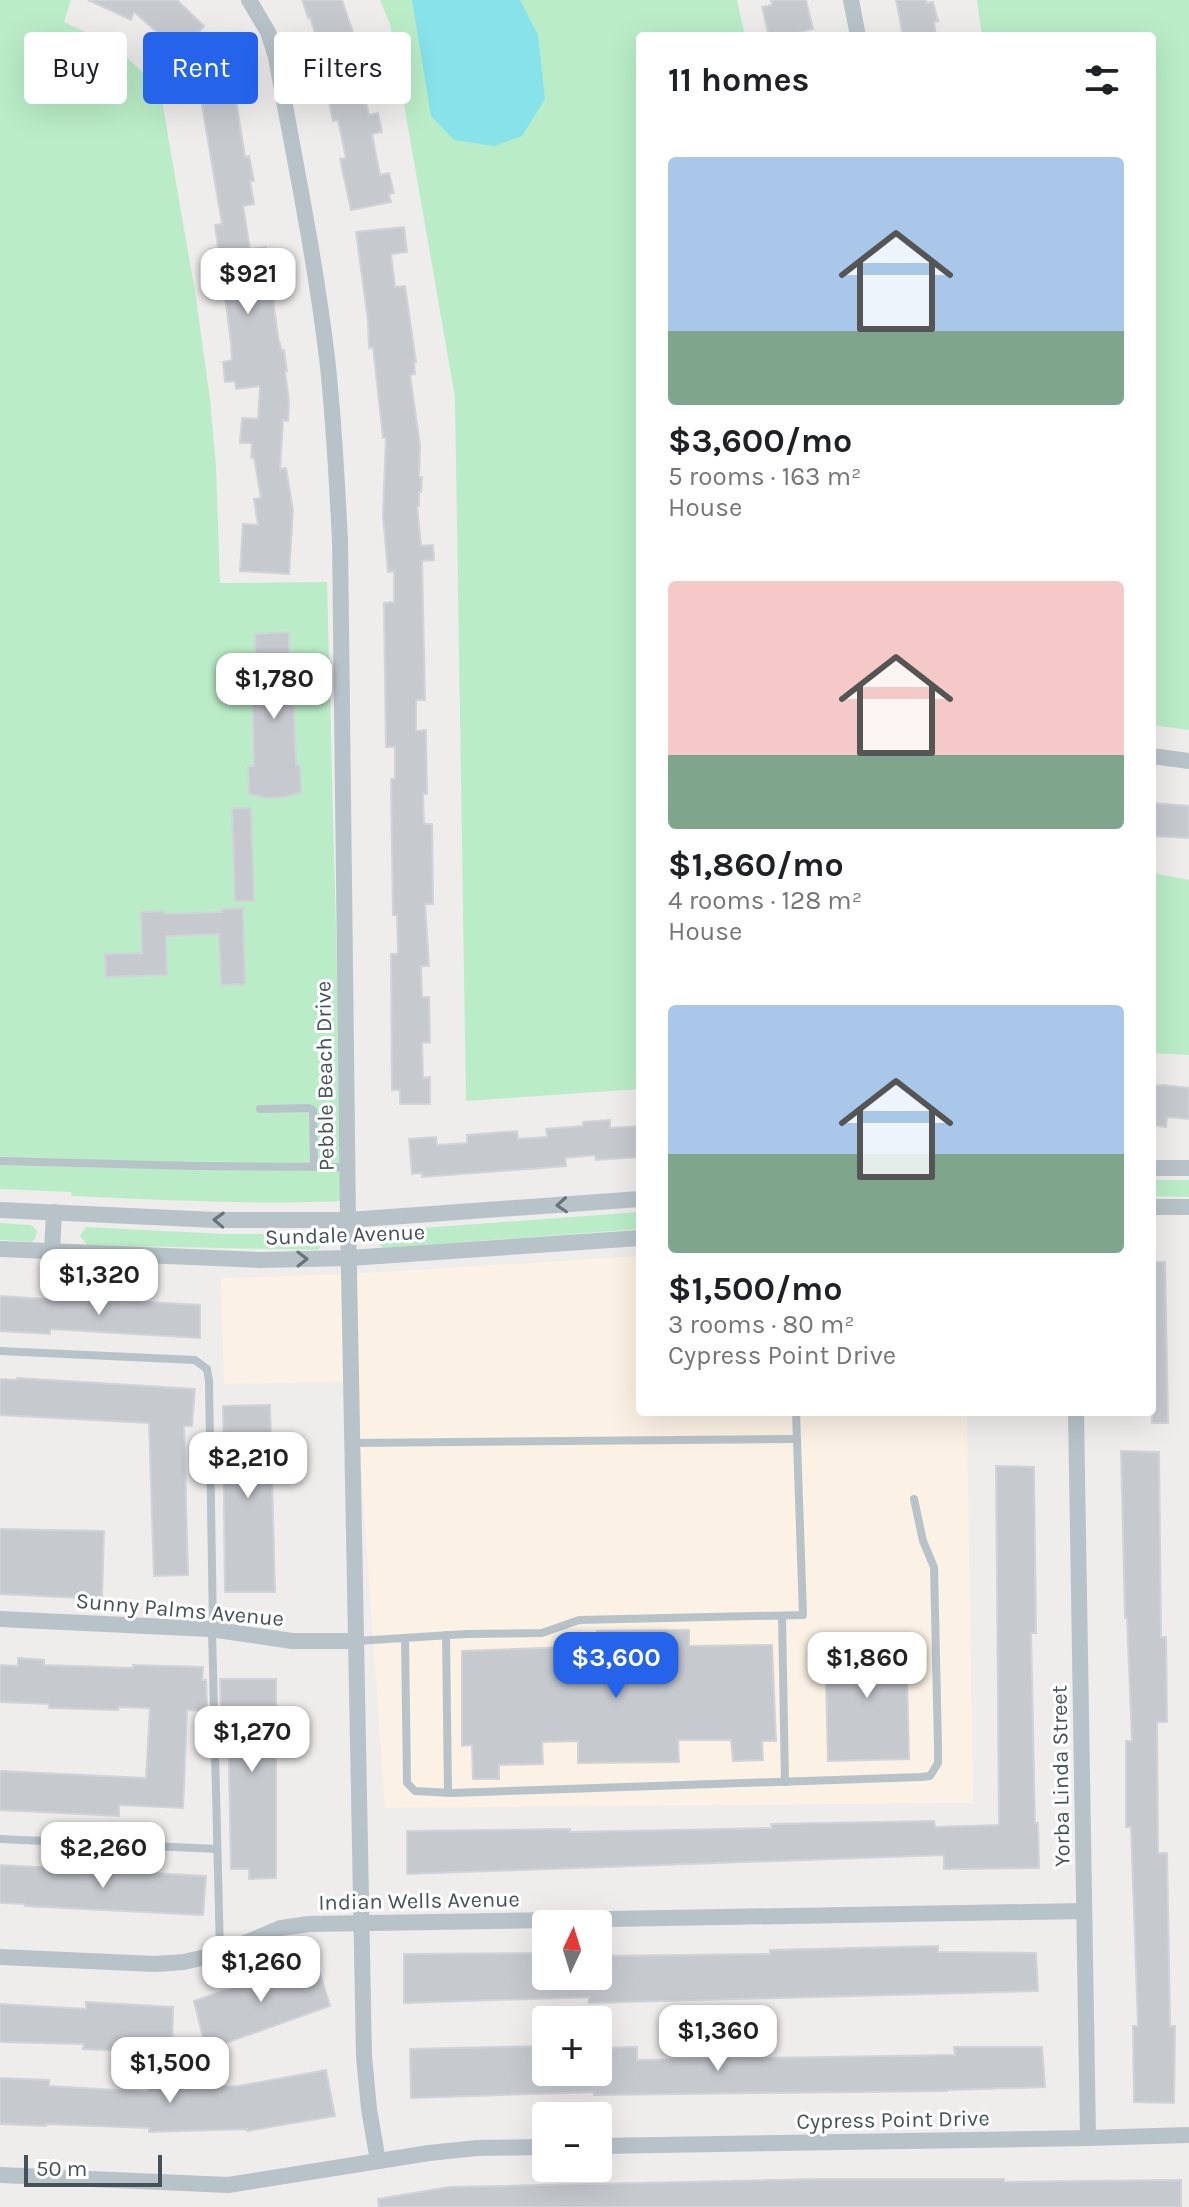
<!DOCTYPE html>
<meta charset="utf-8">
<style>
body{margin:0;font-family:Karla,sans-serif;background:#f2f2f2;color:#202124;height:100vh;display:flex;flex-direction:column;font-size:30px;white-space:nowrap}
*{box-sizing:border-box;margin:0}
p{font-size:26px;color:#757577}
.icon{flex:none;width:44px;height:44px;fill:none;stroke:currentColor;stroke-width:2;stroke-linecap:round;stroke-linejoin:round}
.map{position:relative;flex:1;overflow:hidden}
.details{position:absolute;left:636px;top:32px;width:520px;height:1384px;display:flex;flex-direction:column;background:#fff;border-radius:8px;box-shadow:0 8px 32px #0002}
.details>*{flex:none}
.hud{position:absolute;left:24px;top:32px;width:492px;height:72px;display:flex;gap:16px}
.needle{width:52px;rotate:4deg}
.fabs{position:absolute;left:532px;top:1910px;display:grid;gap:16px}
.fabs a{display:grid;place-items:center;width:80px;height:80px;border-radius:8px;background:#fff;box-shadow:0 8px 32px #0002;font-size:40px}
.scale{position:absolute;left:24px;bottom:20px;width:138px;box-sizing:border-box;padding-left:8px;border:4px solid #455259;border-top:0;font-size:22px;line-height:28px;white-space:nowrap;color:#455259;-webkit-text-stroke:6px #fff;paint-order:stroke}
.price{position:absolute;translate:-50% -68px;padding:0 18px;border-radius:16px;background:#fff;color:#222;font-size:26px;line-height:52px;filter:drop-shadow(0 2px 4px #0008)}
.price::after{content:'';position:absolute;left:50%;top:48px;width:24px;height:18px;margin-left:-12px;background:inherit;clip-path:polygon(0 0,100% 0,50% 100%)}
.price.current{background:#2563eb;color:#fff}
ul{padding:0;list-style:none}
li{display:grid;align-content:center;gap:16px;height:424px;padding:0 32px}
li span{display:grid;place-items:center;height:248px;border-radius:8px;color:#555}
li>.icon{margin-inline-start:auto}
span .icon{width:144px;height:144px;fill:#fffc;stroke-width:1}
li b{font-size:34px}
h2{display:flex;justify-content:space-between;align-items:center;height:96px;padding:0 32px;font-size:34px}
.pill{padding:0 28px;border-radius:8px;background:#fff;box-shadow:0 8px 32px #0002;font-size:28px;line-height:72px}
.pill.current{background:#2563eb;color:#fff}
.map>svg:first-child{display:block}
.commercial{fill:#fbf1e4}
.green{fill:#baedc7}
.water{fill:#88e2e9}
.building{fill:#c6cacf;stroke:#d0d3d8;stroke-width:2}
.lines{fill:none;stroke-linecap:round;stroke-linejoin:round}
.service{stroke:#b8c3c9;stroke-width:8}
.minor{stroke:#b8c3c9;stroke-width:16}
.oneway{stroke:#68747b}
.labels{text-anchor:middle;stroke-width:6;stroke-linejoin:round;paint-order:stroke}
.street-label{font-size:22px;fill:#455259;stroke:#fff}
</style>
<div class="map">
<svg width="1189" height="2207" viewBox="0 0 1189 2207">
<rect width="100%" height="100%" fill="#efecec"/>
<polygon class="commercial" points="640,1256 640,1412 967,1412 973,1803 385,1808 355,1382 224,1384 221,1278 349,1274"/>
<g class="green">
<path d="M 0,0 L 71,0 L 64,22 L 115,46 L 160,89 L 196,298 L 210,399 L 216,466 L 220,583 L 327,582 L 343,1201 C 253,1205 163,1200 72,1196 L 71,1192 L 0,1189 Z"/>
<polygon points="380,0 737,0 745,36 640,36 640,1089 466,1101 455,397 390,24"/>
<polygon points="977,0 1189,0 1189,730 1152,725 1152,36 982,36"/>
<polygon points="1152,873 1189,880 1189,1055 1152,1053"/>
<polygon points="1152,1180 1189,1180 1189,1197 1152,1196"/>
<polygon points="640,1212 640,1229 383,1248 380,1245 380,1233 382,1231"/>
<polygon points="0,1223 31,1225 37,1231 36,1237 32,1242 0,1240"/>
<polygon points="86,1227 224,1234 317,1234 322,1237 324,1241 318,1250 87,1245 80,1236"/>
</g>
<polygon class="water" points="412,0 520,0 538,35 545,99 522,136 494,146 454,140 431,116"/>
<g class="building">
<polygon points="88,0 177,0 204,26 185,48 183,42 171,56 154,40 159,34 134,12 131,20"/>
<polygon points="302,0 342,0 354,35 357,37 365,35 371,60 363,62 369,84 362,86 369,115 378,113 382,132 372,134 380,175 389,173 394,193 389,194 391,202 351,210 340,159 346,158 338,120 333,121 328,98 334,96 318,37 316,37 310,17 308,18"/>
<polygon points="771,0 806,0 813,29 784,36 769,36 762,7 772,5"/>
<polygon points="896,0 926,0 926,3 933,2 938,21 934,22 936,36 903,36"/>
<polygon points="223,41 230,64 225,65 236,100 245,157 249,156 254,181 250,181 254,204 243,206 250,249 266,247 278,337 282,351 284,350 287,371 285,371 289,402 288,421 283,420 280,469 286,468 293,510 289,574 240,571 243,524 258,525 254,499 261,498 254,458 251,458 252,443 240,443 242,418 258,419 260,386 236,389 235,381 225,382 223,362 232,360 231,343 222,273 214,274 211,249 218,248 215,225 222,224 201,99 186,52"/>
<polygon points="404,227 407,252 391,254 395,287 405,286 416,362 414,362 415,374 410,375 420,445 419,477 422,477 421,492 419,492 419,506 417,506 421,546 433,545 434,560 422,561 425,700 416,700 416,731 426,730 427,794 423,794 424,824 432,824 433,904 425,904 429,966 421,966 422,997 429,997 430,1042 422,1043 423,1078 430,1077 430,1104 400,1104 400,1090 392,1090 391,954 398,954 397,915 393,915 391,779 395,779 395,747 386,747 384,603 394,602 394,571 388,572 383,516 386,438 383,438 373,347 369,348 368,321 356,232"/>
<polygon points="289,632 290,682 293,682 296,765 300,765 301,792 286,797 267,798 249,794 248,766 254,766 252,682 256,681 255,634"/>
<polygon points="1152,803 1189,806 1189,838 1152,836"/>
<polygon points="232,808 251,808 254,901 235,901"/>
<polygon points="243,908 245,984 221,985 219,934 166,936 167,975 106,977 105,954 142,953 141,912 164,911 164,914 222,912 222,909"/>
<polygon points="1163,1085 1189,1088 1189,1119 1167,1117 1166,1127 1152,1125 1152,1086"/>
<polygon points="610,1120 610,1128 640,1126 640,1157 596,1160 595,1155 565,1158 566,1166 422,1177 422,1173 412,1174 409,1139 436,1137 437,1145 467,1143 467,1135 517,1131 518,1139 547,1137 546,1129 583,1126 583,1122"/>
<polygon points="1152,1262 1165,1262 1168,1423 1152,1423"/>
<polygon points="0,1296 61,1300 61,1297 200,1305 200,1338 50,1329 50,1334 0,1331"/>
<polygon points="17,1378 195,1389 192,1426 184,1426 188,1575 154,1576 149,1423 0,1415 0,1379 17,1380"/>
<polygon points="270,1405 275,1592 225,1592 223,1406"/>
<polygon points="1121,1451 1159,1452 1161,1637 1166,1637 1167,1722 1157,1722 1158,1853 1167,1853 1170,2026 1175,2026 1174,2103 1134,2102 1133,2026 1138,2026 1131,1827 1126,1827 1126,1741 1132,1741 1127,1618 1125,1618"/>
<polygon points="996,1466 1034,1467 1036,1633 1031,1633 1035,1823 1038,1823 1039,1868 944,1869 944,1855 407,1874 407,1831 570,1829 570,1832 772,1828 771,1824 934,1821 935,1827 999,1825"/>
<polygon points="0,1529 104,1531 102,1599 0,1594"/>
<polygon points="689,1630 689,1646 772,1645 776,1741 762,1741 763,1760 733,1761 731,1740 678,1740 679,1762 578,1763 578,1741 542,1742 543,1764 499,1765 499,1779 473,1779 472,1745 462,1746 462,1651 598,1646 597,1631"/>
<polygon points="906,1639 909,1759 828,1761 825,1641"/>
<polygon points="18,1658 44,1660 44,1665 133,1668 133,1665 203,1667 202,1680 206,1680 207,1711 187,1710 183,1808 119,1805 119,1816 0,1810 0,1771 146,1778 150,1708 118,1707 118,1710 49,1708 49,1704 0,1702 0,1665 18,1666"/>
<polygon points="220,1679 276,1679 276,1878 249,1879 249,1869 231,1869 228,1712 221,1711"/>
<polygon points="0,1865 206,1876 203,1915 25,1906 25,1904 0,1903"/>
<polygon points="938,1946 938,1952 1036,1953 1038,1991 589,2003 589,1997 404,2003 404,1954 546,1953 546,1976 598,1976 598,1956 770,1954 770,1950"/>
<polygon points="316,1960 330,2006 206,2050 194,2001"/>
<polygon points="86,2002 173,2007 172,2053 83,2049 84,2044 0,2042 0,2004 86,2009"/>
<polygon points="546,2046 546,2072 598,2072 598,2048 637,2047 637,2060 955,2055 954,2047 1042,2047 1045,2087 947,2090 947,2091 594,2095 594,2092 411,2098 410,2049"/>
<polygon points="326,2070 335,2116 247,2131 247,2129 149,2132 149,2128 46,2124 46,2126 0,2124 0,2078 49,2080 49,2086 148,2092 148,2087 239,2086"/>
<polygon points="817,2179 1004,2179 1004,2182 1181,2180 1181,2207 379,2207 378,2199 449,2187"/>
</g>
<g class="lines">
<g class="service">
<polyline points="260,1109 309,1108 313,1110 314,1166"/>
<polyline points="0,1161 195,1166 347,1167"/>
<polyline points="0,1351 195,1360 207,1369 209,1381 213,1629"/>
<polyline points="353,1443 797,1439"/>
<polyline points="782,1616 785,1782"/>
<polyline points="212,1630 220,1953"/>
<polyline points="446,1635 448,1793"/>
<polyline points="405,1638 407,1783 415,1791 452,1793 921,1777 930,1776 938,1763 938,1746 934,1567 923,1541 914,1499"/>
<polyline points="357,1641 466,1634 542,1633 579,1620 803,1615 796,1412"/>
<polyline points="0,1839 217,1849"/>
</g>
<g class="minor">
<path d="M 249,0 L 268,32 L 276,57 C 294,157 315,257 327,358 C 334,419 337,480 340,541 L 348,1220 L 364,2056 L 369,2109 L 378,2161"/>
<polyline points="851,0 858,36"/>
<polyline points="1152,756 1189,761"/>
<polyline points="1152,1168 1189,1168"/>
<polyline points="1152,1207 1189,1207"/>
<polyline points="0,1210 216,1220 348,1220 640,1199"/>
<polyline points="0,1249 260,1260 350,1258 640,1238"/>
<polyline points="52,1251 54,1212"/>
<polyline points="1076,1412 1088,2138"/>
<polyline points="0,1619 210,1629 292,1641 357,1641"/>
<polyline points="0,1957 155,1964 184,1962 218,1954 281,1928 309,1924 1084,1911"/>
<polyline points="598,2146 1088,2138 1189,2135"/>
<polyline points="0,2175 228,2185 429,2153 477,2148 546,2147"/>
</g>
</g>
<defs><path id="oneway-chevron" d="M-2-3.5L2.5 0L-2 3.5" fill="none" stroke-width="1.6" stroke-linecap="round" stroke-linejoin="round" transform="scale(2)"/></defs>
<g class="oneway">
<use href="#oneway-chevron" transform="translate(562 1205) rotate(176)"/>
<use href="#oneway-chevron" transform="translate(219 1220) rotate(-178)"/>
<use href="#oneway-chevron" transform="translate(302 1259) rotate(-1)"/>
</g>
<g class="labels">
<g class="street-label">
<text transform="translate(324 1076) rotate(-91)" y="8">Pebble Beach Drive</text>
<text transform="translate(345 1234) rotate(-2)" y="8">Sundale Avenue</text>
<text transform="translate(180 1609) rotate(5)" y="8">Sunny Palms Avenue</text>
<text transform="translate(1060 1776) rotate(-91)" y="8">Yorba Linda Street</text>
<text transform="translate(419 1900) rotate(-1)" y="8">Indian Wells Avenue</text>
<text transform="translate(893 2119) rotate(-1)" y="8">Cypress Point Drive</text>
</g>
</g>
</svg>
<div class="fabs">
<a><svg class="needle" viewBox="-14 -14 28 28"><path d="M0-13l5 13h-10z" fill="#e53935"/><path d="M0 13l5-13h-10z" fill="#757577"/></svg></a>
<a>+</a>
<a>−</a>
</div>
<div class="scale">50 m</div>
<b class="price" style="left:248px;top:316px">$921</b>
<b class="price" style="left:274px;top:721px">$1,780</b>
<b class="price" style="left:99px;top:1317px">$1,320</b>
<b class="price" style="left:248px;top:1500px">$2,210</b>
<b class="price current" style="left:616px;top:1700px">$3,600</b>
<b class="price" style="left:867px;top:1700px">$1,860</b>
<b class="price" style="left:252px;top:1774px">$1,270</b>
<b class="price" style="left:103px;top:1890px">$2,260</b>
<b class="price" style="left:261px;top:2004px">$1,260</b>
<b class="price" style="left:718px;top:2073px">$1,360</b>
<b class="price" style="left:170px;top:2105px">$1,500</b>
<div class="hud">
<a class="pill">Buy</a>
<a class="pill current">Rent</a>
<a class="pill">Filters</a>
</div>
<section class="details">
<h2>11 homes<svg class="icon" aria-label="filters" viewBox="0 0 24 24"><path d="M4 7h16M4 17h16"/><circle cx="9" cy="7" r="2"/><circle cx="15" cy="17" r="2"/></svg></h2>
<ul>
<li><span style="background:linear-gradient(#a9c7e8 70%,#7fa58c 0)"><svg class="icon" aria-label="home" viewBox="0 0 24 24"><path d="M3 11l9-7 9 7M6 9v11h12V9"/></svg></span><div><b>$3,600/mo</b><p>5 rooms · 163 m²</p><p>House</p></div></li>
<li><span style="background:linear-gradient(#f6c9c9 70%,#7fa58c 0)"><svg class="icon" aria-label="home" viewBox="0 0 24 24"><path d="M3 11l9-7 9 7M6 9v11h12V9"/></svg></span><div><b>$1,860/mo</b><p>4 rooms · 128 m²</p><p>House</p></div></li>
<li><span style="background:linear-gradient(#a9c7e8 60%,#7fa58c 0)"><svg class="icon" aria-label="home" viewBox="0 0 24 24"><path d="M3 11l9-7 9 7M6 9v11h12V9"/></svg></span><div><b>$1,500/mo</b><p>3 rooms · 80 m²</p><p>Cypress Point Drive</p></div></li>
</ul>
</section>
</div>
